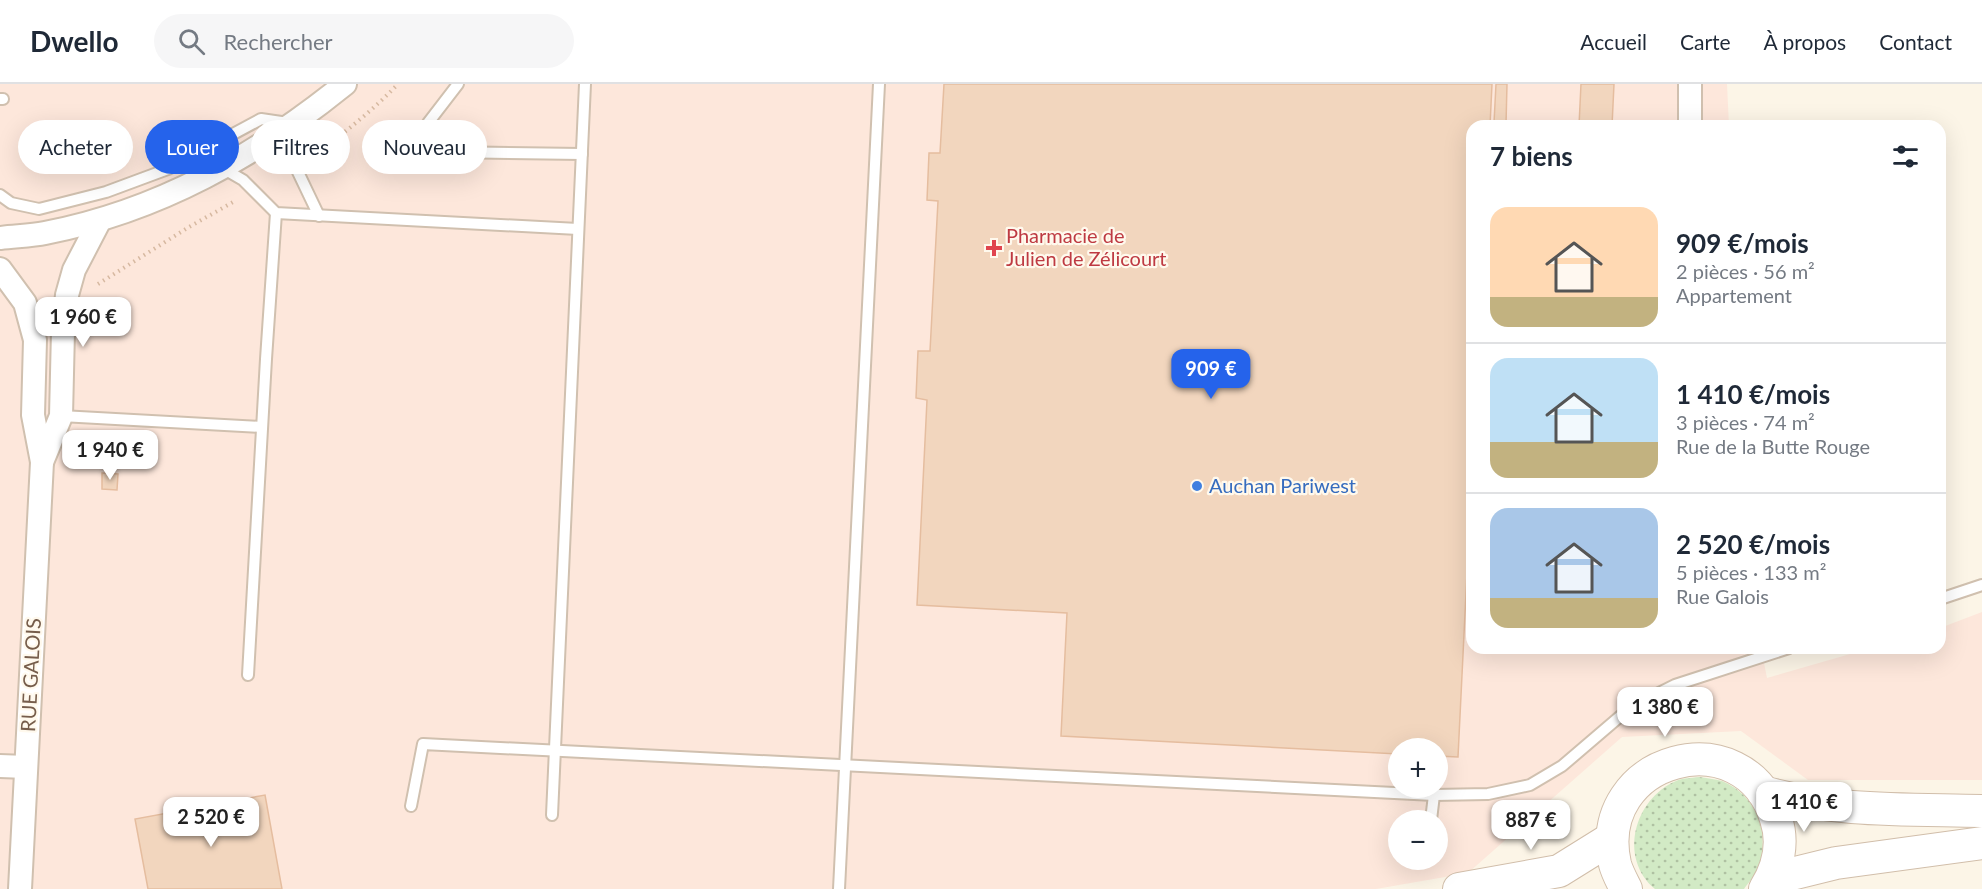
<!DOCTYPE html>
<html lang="fr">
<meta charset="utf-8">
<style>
body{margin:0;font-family:Lato,sans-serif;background:#f6f6f7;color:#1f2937;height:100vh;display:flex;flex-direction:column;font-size:22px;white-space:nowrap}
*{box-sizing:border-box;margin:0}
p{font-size:20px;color:#747a83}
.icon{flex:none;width:33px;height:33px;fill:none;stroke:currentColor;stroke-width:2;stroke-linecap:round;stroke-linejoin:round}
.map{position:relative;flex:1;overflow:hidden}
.details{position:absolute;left:1466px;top:36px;width:480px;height:534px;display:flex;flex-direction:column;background:#fff;border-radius:18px;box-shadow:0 6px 24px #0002}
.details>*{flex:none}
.hud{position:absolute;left:18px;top:36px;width:570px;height:54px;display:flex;gap:12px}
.controls{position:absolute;left:1388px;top:654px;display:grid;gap:12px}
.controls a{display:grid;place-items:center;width:60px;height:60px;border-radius:50%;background:#fff;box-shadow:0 6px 24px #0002;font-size:30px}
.price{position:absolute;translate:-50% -51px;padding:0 14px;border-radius:12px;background:#fff;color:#222;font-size:20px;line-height:39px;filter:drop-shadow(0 2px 3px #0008)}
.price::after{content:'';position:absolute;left:50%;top:36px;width:18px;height:14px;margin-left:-9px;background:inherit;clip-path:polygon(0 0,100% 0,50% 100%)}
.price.active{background:#2563eb;color:#fff}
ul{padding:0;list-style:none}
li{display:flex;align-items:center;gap:18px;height:150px;padding:0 24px}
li+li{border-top:2px solid #e0e1e3}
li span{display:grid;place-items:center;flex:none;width:168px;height:120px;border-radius:18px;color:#555}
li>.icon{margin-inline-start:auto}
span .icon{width:72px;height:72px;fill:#fffc;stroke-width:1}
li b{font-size:26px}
h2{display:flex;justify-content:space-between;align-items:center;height:72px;padding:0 24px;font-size:26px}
.pill{padding:0 21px;border-radius:27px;background:#fff;box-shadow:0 6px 24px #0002;font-size:21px;line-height:54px}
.pill.active{background:#2563eb;color:#fff}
header{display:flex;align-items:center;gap:36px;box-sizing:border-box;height:84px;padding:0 30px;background:#fff;border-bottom:2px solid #e0e1e3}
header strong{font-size:28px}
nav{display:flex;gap:33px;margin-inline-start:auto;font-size:21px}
.search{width:420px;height:54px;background:#f6f6f7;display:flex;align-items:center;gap:15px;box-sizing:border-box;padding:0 21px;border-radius:33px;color:#747a83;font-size:22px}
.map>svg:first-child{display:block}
.commercial{fill:#fde7db;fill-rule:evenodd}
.grass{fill:url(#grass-dots)}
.building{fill:#f2d6be;stroke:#e5bd9f;stroke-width:1.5}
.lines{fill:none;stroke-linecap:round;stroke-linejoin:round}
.lane-casing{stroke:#d0c0af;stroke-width:14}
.street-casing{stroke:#d0c0af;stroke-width:26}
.secondary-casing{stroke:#d1beaa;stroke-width:34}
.path{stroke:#d7b9a1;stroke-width:4;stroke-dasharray:1.5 4.5;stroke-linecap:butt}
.lane{stroke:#fff;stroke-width:10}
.street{stroke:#fff;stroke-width:22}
.secondary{stroke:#fff;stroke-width:32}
.health-dot{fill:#e0444e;stroke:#fff9ed;stroke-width:2}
.shop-dot{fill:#3f7fe0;stroke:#fff9ed;stroke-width:2}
.labels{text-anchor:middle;stroke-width:4.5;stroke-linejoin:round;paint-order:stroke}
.health-label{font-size:20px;fill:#be3a42;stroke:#fff9ed;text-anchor:start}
.shop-label{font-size:20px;fill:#366cbe;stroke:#fff9ed;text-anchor:start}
.street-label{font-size:20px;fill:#765d4b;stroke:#fff9ed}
</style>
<header>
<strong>Dwello</strong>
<div class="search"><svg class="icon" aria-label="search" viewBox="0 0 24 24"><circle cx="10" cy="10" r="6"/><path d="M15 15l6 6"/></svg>Rechercher</div>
<nav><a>Accueil</a><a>Carte</a><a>À propos</a><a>Contact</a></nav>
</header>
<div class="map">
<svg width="1982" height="805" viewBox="0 0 1982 805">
<defs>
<pattern id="grass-dots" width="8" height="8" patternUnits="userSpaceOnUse" patternTransform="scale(1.5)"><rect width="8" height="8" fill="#d2eac5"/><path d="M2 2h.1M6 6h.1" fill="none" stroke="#afc1a2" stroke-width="1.8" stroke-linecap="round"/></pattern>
</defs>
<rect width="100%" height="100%" fill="#fcf5e7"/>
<path class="commercial" d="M 0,0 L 1727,0 L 1729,42 L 1472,42 L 1472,564 L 1761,564 L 1767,594 L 1871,564 L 1940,564 L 1940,544 L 1982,528 L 1982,696 L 1808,696 L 1741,647 L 1622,653 L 1468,789 L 1376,805 L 0,805 ZM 1398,664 L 1437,664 L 1437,704 L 1398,704 ZM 1398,736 L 1437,736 L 1437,776 L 1398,776 Z"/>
<path class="grass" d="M 1699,693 C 1706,694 1715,695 1722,697 C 1757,711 1772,752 1757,786 C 1754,793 1748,799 1744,805 L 1655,805 C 1618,774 1634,715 1676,697 C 1682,694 1691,694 1699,693 Z"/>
<g class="building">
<polygon points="944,0 1492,0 1490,42 1472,42 1472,489 1467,489 1458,673 1437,672 1437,664 1398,664 1398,670 1061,652 1067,529 917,521 927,316 916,314 918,267 930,267 938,117 927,116 929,69 940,69"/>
<polygon points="1496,0 1507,0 1506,40 1494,39"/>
<polygon points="1581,0 1614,0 1612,42 1579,42"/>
<polygon points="102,389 118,390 117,406 102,405"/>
<polygon points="265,711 282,805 148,805 135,735"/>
</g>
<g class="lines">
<g class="lane-casing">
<g id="lane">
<polyline points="458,0 428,39 425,55 446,68 582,70"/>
<polyline points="0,15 3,15"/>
<polyline points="224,85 243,96 276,129 578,145"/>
<polyline points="0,111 11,119 39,125 106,108 168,85 261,35 295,40 298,88 319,132"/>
<polyline points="61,332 262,343"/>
<polyline points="1940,515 1982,501"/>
<polyline points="248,591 266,275 276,129"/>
<polyline points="411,722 423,660 1434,711 1488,710 1530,701 1562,682 1631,623 1675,601 1789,564"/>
<polyline points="552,731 585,0"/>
<polyline points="1431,736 1434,711"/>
<polyline points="839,805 879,0"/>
</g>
</g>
<g class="street-casing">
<g id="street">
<polyline points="1690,0 1690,42"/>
<path d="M 0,154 C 15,152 31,152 45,149 C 159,127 256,72 345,0"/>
<polyline points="0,185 25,219 35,256 33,331 42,378 20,805"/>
<polyline points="42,378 61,332 63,247 67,211 74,186 100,136"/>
<polyline points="0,682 26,683"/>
</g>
</g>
<g class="secondary-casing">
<g id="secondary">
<path d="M 1763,708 C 1834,728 1909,725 1982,727"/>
<polyline points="1771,795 1836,779 1982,759"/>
<polyline points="1459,805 1559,787 1612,754"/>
<path d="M 1626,805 C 1622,797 1617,788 1615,780 C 1591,673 1745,632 1776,735 C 1784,759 1778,784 1765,805"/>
</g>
</g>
<g class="path">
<path d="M 316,69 C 346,48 373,26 398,0"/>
<polyline points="98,200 189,143 235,117"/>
</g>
<use href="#lane" class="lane"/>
<use href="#street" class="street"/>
<use href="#secondary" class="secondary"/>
</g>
<path class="health-dot" d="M991 155h6v6h6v6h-6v6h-6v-6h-6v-6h6z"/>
<circle class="shop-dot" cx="1197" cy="402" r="6"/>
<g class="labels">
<g class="health-label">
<text x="1006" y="159">Pharmacie de<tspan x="1006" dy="23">Julien de Zélicourt</tspan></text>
</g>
<g class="shop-label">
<text x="1209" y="409">Auchan Pariwest</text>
</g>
<g class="street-label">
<text transform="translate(31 591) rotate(-87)" y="7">RUE GALOIS</text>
</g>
</g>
</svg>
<div class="controls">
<a>+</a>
<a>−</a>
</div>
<b class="price" style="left:83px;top:264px">1 960 €</b>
<b class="price active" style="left:1211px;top:316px">909 €</b>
<b class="price" style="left:110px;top:397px">1 940 €</b>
<b class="price" style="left:1665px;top:654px">1 380 €</b>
<b class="price" style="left:1804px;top:749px">1 410 €</b>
<b class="price" style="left:211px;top:764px">2 520 €</b>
<b class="price" style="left:1531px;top:767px">887 €</b>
<div class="hud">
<a class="pill">Acheter</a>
<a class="pill active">Louer</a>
<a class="pill">Filtres</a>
<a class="pill">Nouveau</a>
</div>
<section class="details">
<h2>7 biens<svg class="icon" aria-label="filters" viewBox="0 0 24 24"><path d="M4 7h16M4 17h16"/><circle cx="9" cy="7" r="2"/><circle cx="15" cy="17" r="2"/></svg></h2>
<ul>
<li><span style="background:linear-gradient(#ffd9b3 75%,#c2b280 0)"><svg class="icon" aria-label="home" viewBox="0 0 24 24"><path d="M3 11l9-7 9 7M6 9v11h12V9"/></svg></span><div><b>909 €/mois</b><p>2 pièces · 56 m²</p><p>Appartement</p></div></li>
<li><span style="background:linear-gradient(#bfe0f5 70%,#c2b280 0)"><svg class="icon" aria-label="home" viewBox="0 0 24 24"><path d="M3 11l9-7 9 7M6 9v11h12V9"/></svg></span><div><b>1 410 €/mois</b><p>3 pièces · 74 m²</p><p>Rue de la Butte Rouge</p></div></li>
<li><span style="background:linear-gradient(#a9c7e8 75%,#c2b280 0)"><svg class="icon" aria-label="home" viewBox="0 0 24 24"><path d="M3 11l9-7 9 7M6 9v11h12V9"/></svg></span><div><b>2 520 €/mois</b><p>5 pièces · 133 m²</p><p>Rue Galois</p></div></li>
</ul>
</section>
</div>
